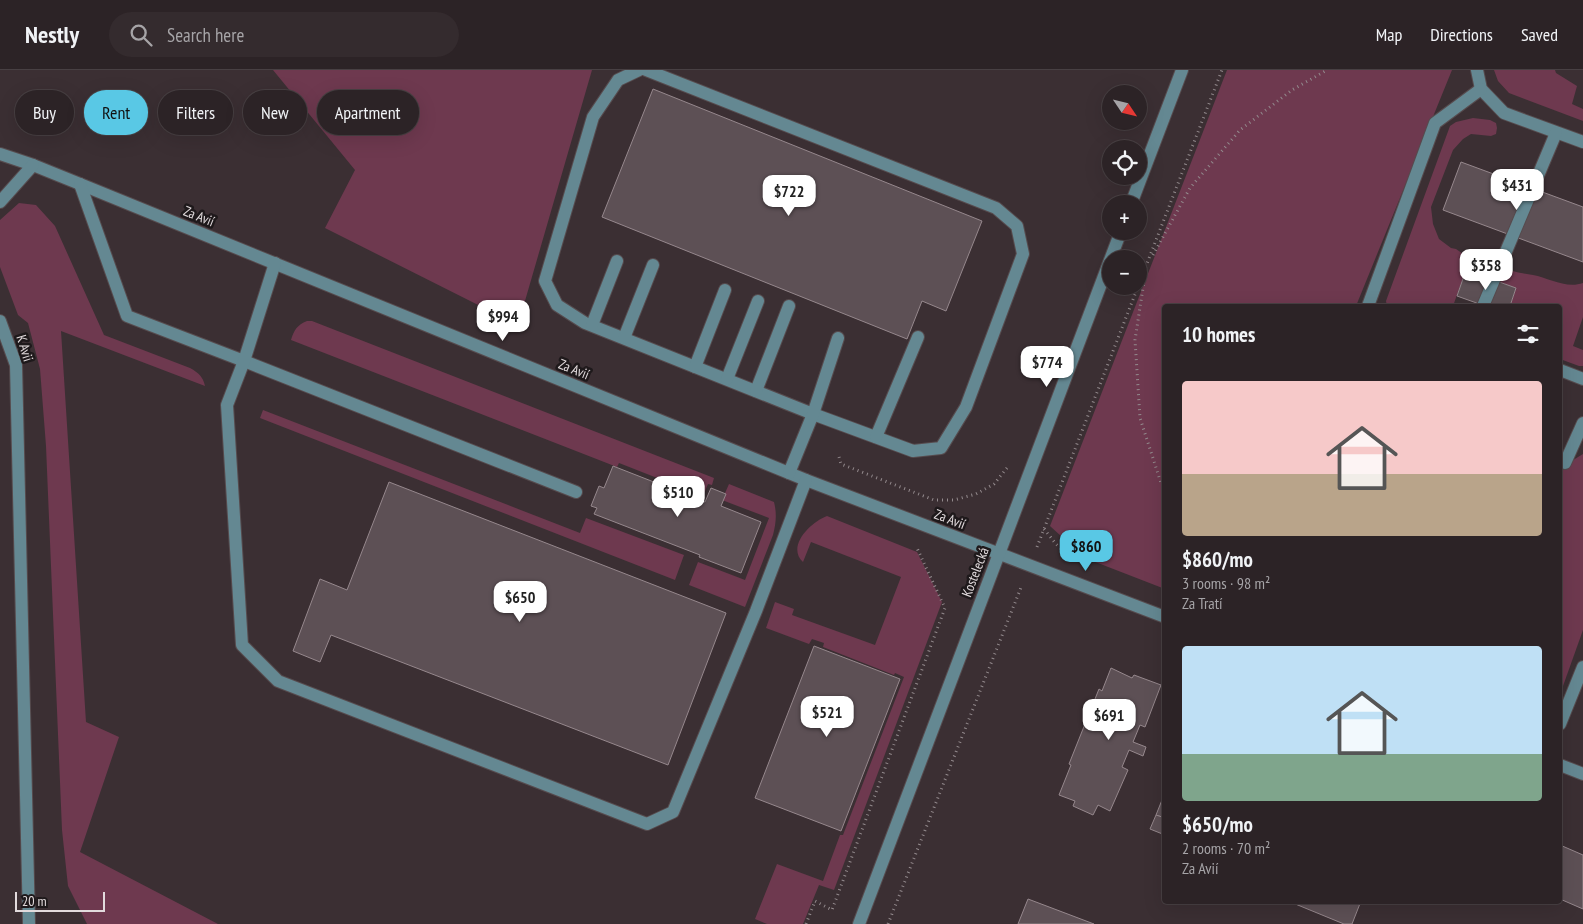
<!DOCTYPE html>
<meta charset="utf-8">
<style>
body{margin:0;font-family:"PT Sans Narrow",sans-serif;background:#342b2e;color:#f1f3f6;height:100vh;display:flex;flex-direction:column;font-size:19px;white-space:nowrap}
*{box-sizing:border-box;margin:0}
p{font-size:16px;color:#a6a4a7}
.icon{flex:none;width:28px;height:28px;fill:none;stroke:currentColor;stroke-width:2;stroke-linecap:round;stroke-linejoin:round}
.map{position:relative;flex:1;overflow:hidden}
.sheet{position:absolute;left:1162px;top:234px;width:400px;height:600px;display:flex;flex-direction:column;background:#2c2326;border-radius:5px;box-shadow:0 5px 20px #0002,0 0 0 1px #484043}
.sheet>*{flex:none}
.banner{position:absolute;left:15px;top:20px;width:475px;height:45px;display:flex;gap:10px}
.needle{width:32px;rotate:125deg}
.buttons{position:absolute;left:1102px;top:15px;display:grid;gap:10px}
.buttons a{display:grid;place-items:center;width:45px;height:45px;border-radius:50%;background:#2c2326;box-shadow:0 5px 20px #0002,0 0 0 1px #484043;font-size:25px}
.scale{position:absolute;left:15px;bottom:12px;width:90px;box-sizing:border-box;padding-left:5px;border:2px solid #e2dbdd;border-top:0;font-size:14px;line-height:18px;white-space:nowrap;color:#e2dbdd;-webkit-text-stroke:4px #1e191b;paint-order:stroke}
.price{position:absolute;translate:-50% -42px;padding:0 11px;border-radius:10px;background:#fff;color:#222;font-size:16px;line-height:32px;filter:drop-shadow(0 1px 2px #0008)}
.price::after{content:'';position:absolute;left:50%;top:30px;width:15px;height:11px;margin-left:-8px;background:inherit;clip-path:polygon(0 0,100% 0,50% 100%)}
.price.active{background:#59c8e5;color:#111}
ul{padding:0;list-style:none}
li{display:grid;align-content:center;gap:10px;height:265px;padding:0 20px}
li span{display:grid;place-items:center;height:155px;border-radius:5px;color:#555}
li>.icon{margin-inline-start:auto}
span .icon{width:90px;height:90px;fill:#fffc;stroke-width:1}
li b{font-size:21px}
h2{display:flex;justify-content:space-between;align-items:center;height:60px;padding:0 20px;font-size:21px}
.chip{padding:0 18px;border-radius:22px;background:#2c2326;box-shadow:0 5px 20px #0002,0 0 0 1px #484043;font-size:18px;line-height:45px}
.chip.active{background:#59c8e5;color:#111}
header{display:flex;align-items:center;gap:30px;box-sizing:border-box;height:70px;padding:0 25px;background:#2c2326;border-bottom:1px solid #484043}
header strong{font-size:24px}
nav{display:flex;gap:28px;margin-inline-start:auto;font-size:18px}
.search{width:350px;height:45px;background:#342b2e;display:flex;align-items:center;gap:12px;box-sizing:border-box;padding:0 18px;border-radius:28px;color:#a6a4a7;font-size:19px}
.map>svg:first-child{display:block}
.green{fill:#6e394f}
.building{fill:#5d5055;stroke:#96888d}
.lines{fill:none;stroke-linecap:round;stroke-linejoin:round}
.minor-casing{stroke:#564b4e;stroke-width:14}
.path{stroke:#938a8d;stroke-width:3;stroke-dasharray:1 4;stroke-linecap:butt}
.minor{stroke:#648892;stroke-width:12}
.labels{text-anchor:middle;stroke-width:5;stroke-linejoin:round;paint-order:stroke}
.street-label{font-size:14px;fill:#e2dbdd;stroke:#1e191b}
</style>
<header>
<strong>Nestly</strong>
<div class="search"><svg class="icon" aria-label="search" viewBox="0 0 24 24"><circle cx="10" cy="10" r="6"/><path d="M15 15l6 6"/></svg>Search here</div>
<nav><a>Map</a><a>Directions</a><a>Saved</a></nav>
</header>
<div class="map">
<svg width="1583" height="854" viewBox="0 0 1583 854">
<rect width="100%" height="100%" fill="#3b2f33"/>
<g class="green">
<polygon points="273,0 592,0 518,255 325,158 355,100"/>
<polygon points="1227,0 1452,0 1356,236 1165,236 1165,519 1085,488 1050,456"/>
<polygon points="1494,0 1555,0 1556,3 1577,16 1572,34 1583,39 1583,51 1509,23 1498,11"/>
<polygon points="1473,48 1490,50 1496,53 1497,58 1496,64 1491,66 1471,64 1463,69 1453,80 1431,137 1433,154 1439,169 1451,178 1456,179 1466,186 1467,197 1453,236 1387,236 1386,231 1450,56 1456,52"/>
<path d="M 19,133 L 36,135 L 55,156 L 104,265 L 190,298 C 199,303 203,307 205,316 L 61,261 L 86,652 L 119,667 L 80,782 L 218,854 L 87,854 L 68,816 L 62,760 L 46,376 L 40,299 L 28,253 L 18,245 L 0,197 L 0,150 Z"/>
<path d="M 1513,201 C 1520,203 1526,204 1533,205 C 1549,208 1566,219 1583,213 L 1583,247 L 1573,276 L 1583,280 L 1583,296 L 1579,296 L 1560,289 L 1560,236 L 1510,236 L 1516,218 L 1496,211 Z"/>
<path d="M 307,251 L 312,251 L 714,408 L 712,415 L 708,414 L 703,426 L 619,393 L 617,397 L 291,270 C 294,260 297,255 307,251 Z"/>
<polygon points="263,340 580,463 586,448 684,485 675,510 260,348"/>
<polygon points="1583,384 1583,560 1563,616 1560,615 1560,398"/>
<path d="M 729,414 L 774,432 C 777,444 776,453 773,465 L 745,537 L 689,515 L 698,492 L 745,510 L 769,448 L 722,430 Z"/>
<path d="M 827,446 L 917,482 L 942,532 L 834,820 L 819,815 L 803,854 L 767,854 L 755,849 L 777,794 L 823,811 L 840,765 L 843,765 L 904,607 L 895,603 L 894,605 L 823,577 L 824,573 L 812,569 L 809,574 L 766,558 L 775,532 L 794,539 L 792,545 L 875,575 L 901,507 L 811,472 L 803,492 C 786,476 811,452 827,446 Z"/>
</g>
<g class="building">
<polygon points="653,19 982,151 946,241 922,231 907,269 602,147"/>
<polygon points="1461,92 1583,137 1583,192 1443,140"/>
<polygon points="1466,200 1516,218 1510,236 1485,236 1457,226"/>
<polygon points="613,396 705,432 711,418 726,424 721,436 761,452 741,503 699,487 700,485 594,444 597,438 591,436 599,416 604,418"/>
<polygon points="389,412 726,543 668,695 331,565 320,592 293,581 320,509 347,520"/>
<polygon points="814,576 900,609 841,761 755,728"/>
<polygon points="1111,598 1132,608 1134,605 1161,615 1145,657 1140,655 1133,672 1146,677 1143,686 1129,680 1122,697 1128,700 1110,741 1098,735 1093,745 1073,736 1075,731 1059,725 1071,695 1069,694 1099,619 1102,621"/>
<polygon points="1162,730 1165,731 1165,748 1156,745"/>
<polygon points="1156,745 1165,748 1165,765 1150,759"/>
<polygon points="1560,775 1583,785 1583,839 1560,829"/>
<polygon points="1028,829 1094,854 1018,854"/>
<polygon points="1288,831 1361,831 1352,854 1344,854"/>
</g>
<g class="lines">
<g class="minor-casing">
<g id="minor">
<polyline points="639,0 618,10 593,47 545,211 557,235 585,253 813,344 913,381 941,378 966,337 1023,184 1017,156 996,138 646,0"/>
<polyline points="1477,0 1481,19 1504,43 1583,72"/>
<polyline points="0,84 33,95 80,114 806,410 1165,547"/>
<polyline points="80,114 127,246 244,291 576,422"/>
<polyline points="0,132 33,95"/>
<polyline points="1131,134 1182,0"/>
<polyline points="275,193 244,291 227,335 242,575 278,611 647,754 673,742 756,541 806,410"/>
<polyline points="1368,236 1435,53 1481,19"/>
<polyline points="1483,236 1556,63"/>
<polyline points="0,251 16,295 29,854"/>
<polyline points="592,255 617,191"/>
<polyline points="624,268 653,195"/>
<polyline points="695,297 725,220"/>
<polyline points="1560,300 1583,309"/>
<polyline points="727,309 758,231"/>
<polyline points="756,321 789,236"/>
<polyline points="876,367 918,267"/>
<polyline points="1560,391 1565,393 1583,353"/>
<polyline points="789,403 813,344 838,268"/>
<polyline points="1560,654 1583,597"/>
<polyline points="1560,695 1583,704"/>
<polyline points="859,854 1121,161"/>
</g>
</g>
<g class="path">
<polyline points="1153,185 1190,118 1240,60 1292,20 1327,0"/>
<polyline points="1145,205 1135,270 1140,348 1161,413 1165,421"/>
<polyline points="839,387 841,394 934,430 954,430 976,424 994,414 1007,398"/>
<polyline points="1044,459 1056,474 1068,485"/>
<polyline points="1037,477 1222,0"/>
<polyline points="806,854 815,831 832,840 945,538 916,476"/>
<polyline points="888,854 1022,515"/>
</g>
<use href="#minor" class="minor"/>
</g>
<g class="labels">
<g class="street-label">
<text transform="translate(199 146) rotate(22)" y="5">Za Avií</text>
<text transform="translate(25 278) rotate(73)" y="5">K Avii</text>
<text transform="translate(574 299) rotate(22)" y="5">Za Avií</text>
<text transform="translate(950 449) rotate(21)" y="5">Za Avií</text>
<text transform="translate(975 502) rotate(-69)" y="5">Kostelecká</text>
</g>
</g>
</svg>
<div class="buttons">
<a><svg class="needle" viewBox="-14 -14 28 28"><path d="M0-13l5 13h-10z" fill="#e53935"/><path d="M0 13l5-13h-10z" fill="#a6a4a7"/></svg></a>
<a><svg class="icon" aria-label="locate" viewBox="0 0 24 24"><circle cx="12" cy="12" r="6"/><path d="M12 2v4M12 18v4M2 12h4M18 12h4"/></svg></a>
<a>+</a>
<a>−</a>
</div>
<div class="scale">20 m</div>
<b class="price" style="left:1517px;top:141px">$431</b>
<b class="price" style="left:789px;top:147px">$722</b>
<b class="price" style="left:1486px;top:221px">$358</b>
<b class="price" style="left:503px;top:272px">$994</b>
<b class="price" style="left:1047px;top:318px">$774</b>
<b class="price" style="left:678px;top:448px">$510</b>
<b class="price active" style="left:1086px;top:502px">$860</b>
<b class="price" style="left:520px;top:553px">$650</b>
<b class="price" style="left:827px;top:668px">$521</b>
<b class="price" style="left:1109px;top:671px">$691</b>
<div class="banner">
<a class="chip">Buy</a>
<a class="chip active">Rent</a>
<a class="chip">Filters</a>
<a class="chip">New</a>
<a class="chip">Apartment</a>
</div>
<section class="sheet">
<h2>10 homes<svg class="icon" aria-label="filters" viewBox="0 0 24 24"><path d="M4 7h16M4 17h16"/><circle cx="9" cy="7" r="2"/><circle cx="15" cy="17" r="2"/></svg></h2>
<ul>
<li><span style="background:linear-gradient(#f6c9c9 60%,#b9a48a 0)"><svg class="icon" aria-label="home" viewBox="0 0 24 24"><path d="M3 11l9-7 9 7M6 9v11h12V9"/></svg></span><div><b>$860/mo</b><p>3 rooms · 98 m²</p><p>Za Tratí</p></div></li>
<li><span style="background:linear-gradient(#bfe0f5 70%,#7fa58c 0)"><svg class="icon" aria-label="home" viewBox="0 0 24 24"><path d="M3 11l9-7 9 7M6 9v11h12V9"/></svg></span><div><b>$650/mo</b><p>2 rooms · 70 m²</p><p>Za Avií</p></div></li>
</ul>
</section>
</div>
